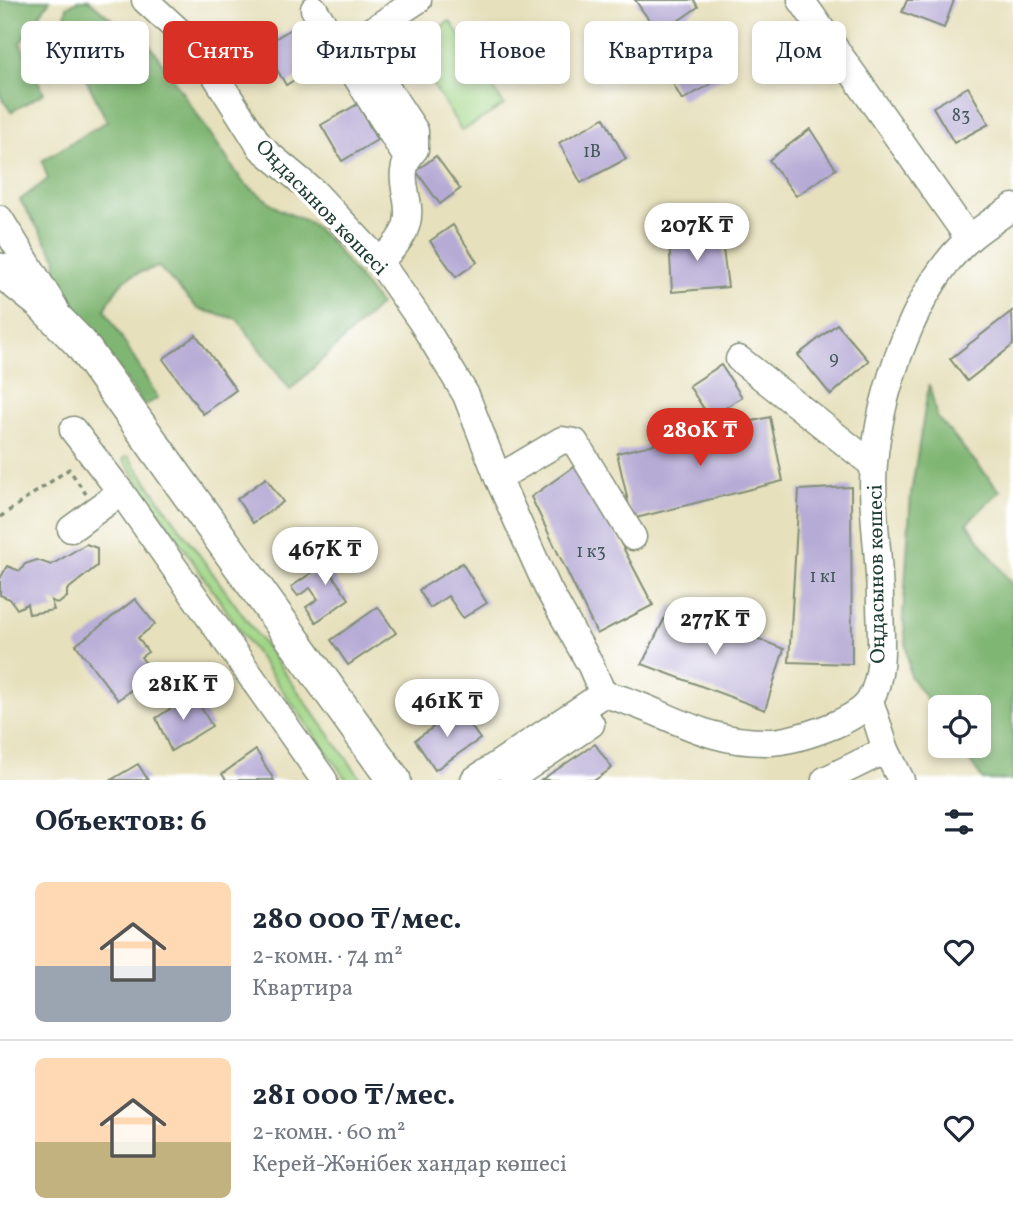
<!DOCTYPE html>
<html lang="ru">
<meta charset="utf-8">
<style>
body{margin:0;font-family:Vollkorn,serif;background:#f6f6f7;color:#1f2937;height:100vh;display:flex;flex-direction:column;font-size:26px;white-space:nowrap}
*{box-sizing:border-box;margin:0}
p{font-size:23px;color:#747a83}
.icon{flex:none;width:38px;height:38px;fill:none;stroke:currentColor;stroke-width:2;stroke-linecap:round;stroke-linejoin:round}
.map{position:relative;height:780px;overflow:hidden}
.drawer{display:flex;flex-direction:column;background:#fff;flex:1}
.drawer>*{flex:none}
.hud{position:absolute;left:21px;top:21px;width:971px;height:63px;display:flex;gap:14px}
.fabs{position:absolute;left:928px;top:695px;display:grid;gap:14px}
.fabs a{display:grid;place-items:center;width:63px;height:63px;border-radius:10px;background:#fff;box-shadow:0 4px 10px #0003;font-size:35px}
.price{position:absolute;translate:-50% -60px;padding:0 16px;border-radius:24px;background:#fff;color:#222;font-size:23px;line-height:46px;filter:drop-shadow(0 2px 4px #0008)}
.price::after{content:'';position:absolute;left:50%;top:42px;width:21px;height:16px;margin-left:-10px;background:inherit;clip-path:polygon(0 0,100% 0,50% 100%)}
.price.active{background:#d93025;color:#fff}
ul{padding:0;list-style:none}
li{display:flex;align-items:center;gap:21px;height:175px;padding:0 35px}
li+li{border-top:2px solid #e0e1e3}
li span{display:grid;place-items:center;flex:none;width:196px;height:140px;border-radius:10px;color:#555}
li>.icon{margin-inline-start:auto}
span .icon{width:84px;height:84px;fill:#fffc;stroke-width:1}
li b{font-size:30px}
h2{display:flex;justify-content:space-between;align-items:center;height:84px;padding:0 35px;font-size:30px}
.chip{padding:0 24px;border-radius:10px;background:#fff;box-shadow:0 4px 10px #0003;font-size:24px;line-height:63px}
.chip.active{background:#d93025;color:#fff}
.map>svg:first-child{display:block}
.green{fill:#a1d586;stroke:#60895d;stroke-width:2}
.forest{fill:#80b673;stroke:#507a54;stroke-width:2}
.building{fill:#b6abd5}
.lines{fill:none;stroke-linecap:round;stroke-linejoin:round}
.minor-casing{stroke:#828e78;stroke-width:29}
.major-casing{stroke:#828e78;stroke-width:36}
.path{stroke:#828e78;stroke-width:3.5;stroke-dasharray:5 5;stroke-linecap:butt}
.minor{stroke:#fff;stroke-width:26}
.major{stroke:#fff;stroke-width:33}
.labels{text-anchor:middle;stroke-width:7;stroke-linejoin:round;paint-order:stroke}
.number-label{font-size:18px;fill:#45585c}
.street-label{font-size:21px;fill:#1f3d34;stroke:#fff}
</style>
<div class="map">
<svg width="1013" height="780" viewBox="0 0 1013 780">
<rect width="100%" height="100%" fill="#fff"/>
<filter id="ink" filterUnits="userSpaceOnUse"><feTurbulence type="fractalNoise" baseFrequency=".0143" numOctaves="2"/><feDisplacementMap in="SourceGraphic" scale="14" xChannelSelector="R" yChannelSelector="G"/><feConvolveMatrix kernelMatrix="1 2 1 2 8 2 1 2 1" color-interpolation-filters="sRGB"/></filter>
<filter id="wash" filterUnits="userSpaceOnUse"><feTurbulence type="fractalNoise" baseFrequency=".00686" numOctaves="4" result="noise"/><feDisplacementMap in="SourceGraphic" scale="28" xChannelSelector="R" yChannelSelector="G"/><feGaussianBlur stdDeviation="1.57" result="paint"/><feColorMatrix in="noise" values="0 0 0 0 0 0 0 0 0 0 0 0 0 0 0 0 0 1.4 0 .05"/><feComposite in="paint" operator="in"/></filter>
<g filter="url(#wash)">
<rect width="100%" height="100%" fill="#e6e0bc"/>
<g class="green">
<polygon points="450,21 504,105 462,131 409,47"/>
<polygon points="128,456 362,780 347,780 250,645 123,459"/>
</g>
<g class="forest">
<polygon points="0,0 50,0 20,43 44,93 11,112 0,95"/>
<path d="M 79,0 L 89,0 L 131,36 L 150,45 L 243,182 L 280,210 L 309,222 L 330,241 L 380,305 L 290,390 L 237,319 L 198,309 L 159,267 C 125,275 120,279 105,310 L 158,398 L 144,406 L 53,273 L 57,259 L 20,200 L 48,179 L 42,161 L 107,121 L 62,31 L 67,7 Z"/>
<polygon points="929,384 937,417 1000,491 967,523 1013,586 1013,780 983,780 959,746 978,746 978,707 940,707 940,718 910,676 903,617 911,493"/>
</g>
<g id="blocks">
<g class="building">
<polygon points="635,0 694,0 698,7 659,34"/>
<polygon points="907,0 954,0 944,28 902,12"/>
<polygon points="298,25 321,64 286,85 263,46"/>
<polygon points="705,35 727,75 682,100 660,60"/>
<polygon points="968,87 989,124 954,143 933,107"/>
<polygon points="358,104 377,140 342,161 321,125"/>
<polygon points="604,118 626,159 581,183 559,143"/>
<polygon points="810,129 836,169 796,196 769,160"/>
<polygon points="436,156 460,189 440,204 416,171"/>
<polygon points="453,225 477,262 456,277 430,241"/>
<polygon points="721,234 728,287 672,292 669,238"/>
<polygon points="1012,311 1013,345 967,381 950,359"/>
<polygon points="837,324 869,361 831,395 798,355"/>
<polygon points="196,335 236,390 203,414 163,359"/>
<polygon points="721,365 742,397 710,418 689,386"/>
<polygon points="770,417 783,481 632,519 617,453"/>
<polygon points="579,463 653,605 597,634 531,497"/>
<polygon points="266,478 283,502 253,523 237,499"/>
<polygon points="851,487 852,664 789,662 799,490"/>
<polygon points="86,544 97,548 97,566 67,590 67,597 58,604 51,600 54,610 29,614 27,604 17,609 10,599 0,595 0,579 7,566 20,571 25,564 37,560 51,565"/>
<polygon points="348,548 354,557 331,573 349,599 316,622 306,607 318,599 310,588 298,596 291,587"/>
<polygon points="462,563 487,603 463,618 448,596 430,608 419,590"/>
<polygon points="135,599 155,624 138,638 148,652 141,657 153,673 118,700 76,645"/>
<polygon points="671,605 784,649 765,710 642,664"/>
<polygon points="378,607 396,633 348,665 331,640"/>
<polygon points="193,694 212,726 171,751 156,718"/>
<polygon points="459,709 480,739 435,770 415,740"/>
<polygon points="595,744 612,768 595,780 541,780"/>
<polygon points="256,750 274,780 226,780 222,774"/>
<polygon points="138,764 148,780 111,780"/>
</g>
</g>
</g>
<g filter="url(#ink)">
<use href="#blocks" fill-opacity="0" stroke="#828e78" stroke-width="2"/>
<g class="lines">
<g class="minor-casing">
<g id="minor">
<polyline points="145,0 183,35 213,72 261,148 314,192 379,261 421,321 466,395 498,478 548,589 591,666 603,694"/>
<polyline points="801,0 969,239"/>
<polyline points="314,9 407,158"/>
<polyline points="0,219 55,308"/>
<path d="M 379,261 C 440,211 381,187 415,149 L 415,131 L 356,41 L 418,0"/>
<polyline points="739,359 873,465"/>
<polyline points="73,430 121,492"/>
<polyline points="498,478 562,440 575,442 633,537"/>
<polyline points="71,529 121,492 324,780"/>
<polyline points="870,701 886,750 901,780"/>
<path d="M 474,780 L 603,694 C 664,708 700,744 770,742 C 794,741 858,722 870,700 C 886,672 880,632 880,601 C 880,556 870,507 874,463 C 880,392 915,286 970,238 C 983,227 999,217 1013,207"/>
<polyline points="515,780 513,777 591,724"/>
<polyline points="825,780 886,750"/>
</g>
</g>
<g class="major-casing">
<polyline id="major" points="0,270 41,303 81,344 394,780"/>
</g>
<polyline class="path" points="0,517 69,469 86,494"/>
<use href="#minor" class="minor"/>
<use href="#major" class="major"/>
</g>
</g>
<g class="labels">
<g class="number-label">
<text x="961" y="121">83</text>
<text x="592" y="157">1B</text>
<text x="834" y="364">9</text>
<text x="591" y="557">1 к3</text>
<text x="823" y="582">1 к1</text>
</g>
<g class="street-label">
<text transform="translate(322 207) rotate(46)" y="7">Оңдасынов көшесі</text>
<text transform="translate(876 574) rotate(-91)" y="7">Оңдасынов көшесі</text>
</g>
</g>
</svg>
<div class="fabs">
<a><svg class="icon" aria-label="locate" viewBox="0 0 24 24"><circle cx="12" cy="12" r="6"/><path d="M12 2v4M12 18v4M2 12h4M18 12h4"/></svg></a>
</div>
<b class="price" style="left:697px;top:263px">207K ₸</b>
<b class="price active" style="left:700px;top:468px">280K ₸</b>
<b class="price" style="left:325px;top:587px">467K ₸</b>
<b class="price" style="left:715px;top:657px">277K ₸</b>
<b class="price" style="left:183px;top:722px">281K ₸</b>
<b class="price" style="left:447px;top:739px">461K ₸</b>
<div class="hud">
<a class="chip">Купить</a>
<a class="chip active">Снять</a>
<a class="chip">Фильтры</a>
<a class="chip">Новое</a>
<a class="chip">Квартира</a>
<a class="chip">Дом</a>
</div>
</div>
<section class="drawer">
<h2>Объектов: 6<svg class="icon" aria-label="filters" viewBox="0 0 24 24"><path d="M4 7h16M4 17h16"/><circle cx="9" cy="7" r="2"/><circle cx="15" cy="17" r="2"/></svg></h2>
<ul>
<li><span style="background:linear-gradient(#ffd9b3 60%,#9aa5b1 0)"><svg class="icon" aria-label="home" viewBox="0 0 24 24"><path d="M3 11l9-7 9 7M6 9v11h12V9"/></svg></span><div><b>280 000 ₸/мес.</b><p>2-комн. · 74 m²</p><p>Квартира</p></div><svg class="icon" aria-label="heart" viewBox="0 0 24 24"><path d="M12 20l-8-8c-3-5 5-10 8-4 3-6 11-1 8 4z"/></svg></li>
<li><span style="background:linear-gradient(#ffd9b3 60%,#c2b280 0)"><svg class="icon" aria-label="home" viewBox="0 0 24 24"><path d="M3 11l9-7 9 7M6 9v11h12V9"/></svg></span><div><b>281 000 ₸/мес.</b><p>2-комн. · 60 m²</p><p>Керей-Жәнібек хандар көшесі</p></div><svg class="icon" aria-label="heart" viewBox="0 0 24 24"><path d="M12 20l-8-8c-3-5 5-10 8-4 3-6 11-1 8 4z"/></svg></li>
</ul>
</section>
